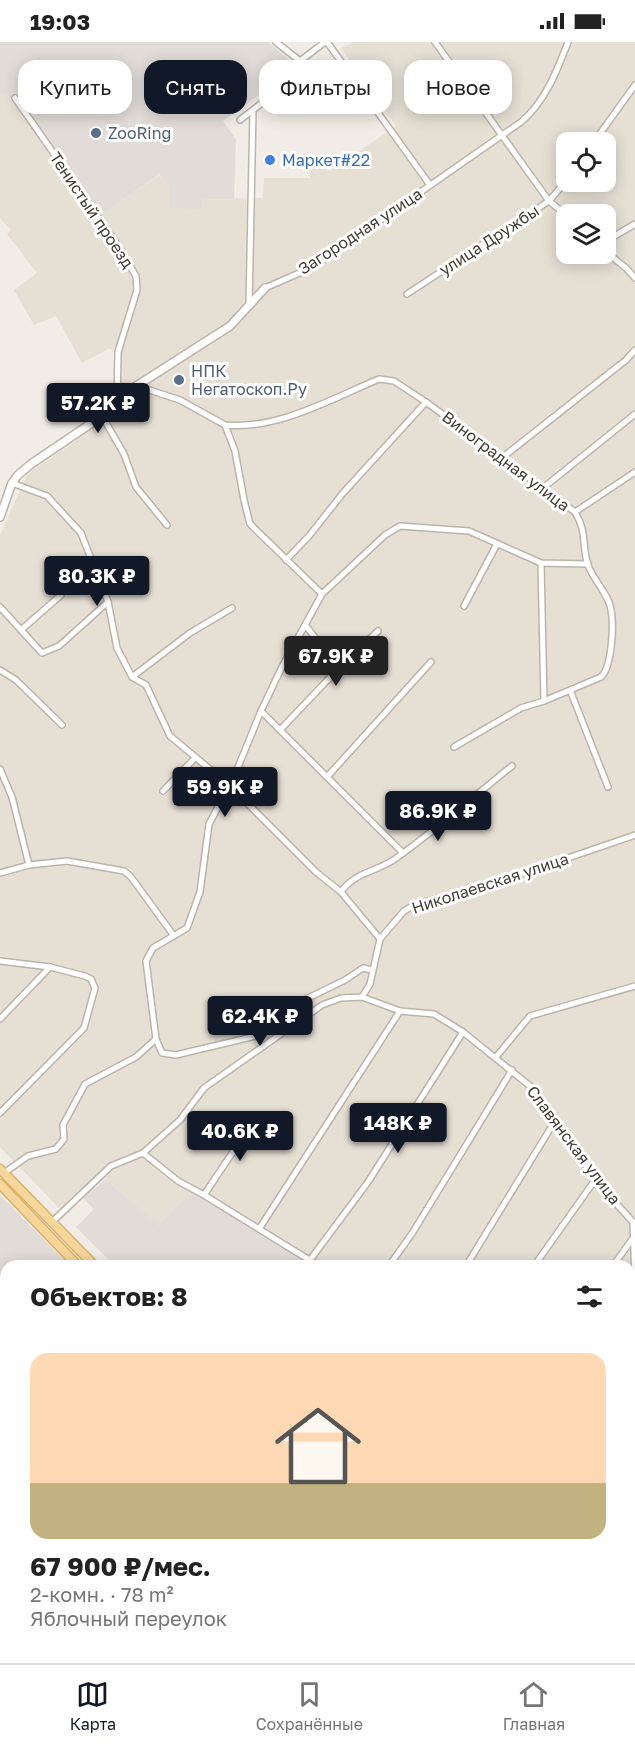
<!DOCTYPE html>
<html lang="ru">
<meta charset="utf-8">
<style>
body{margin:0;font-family:"Golos Text",sans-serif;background:#f2f2f2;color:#222;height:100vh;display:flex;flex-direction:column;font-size:22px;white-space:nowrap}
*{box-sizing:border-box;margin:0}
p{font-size:20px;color:#767676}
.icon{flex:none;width:33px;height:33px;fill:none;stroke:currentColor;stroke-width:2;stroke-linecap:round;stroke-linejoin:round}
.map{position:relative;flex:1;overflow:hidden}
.details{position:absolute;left:0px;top:1218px;width:636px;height:404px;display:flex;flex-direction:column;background:#fff;border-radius:18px 18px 0 0;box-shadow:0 3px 15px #0003}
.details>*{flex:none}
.top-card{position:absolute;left:18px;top:18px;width:600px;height:54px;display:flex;gap:12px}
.controls{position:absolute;left:556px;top:90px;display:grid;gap:12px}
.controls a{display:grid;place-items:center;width:60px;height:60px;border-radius:12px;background:#fff;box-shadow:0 3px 15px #0003;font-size:30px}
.price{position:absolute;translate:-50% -51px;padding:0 14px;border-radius:6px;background:#111827;color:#fff;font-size:20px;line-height:39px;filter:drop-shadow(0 2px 3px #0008)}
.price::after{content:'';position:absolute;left:50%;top:36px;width:18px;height:14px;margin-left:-9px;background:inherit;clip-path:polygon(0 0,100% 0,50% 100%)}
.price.active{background:#222;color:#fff}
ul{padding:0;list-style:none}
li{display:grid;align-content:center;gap:12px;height:318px;padding:0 30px}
li span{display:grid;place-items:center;height:186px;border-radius:18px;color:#555}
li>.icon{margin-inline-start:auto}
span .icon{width:108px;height:108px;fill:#fffc;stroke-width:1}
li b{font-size:26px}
h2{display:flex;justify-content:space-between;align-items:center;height:72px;padding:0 30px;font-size:26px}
.tag{padding:0 21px;border-radius:18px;background:#fff;box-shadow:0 3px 15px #0003;font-size:21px;line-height:54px}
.tag.active{background:#111827;color:#fff}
.status{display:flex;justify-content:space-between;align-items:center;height:42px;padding:0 30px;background:#fff;direction:ltr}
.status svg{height:16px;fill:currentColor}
.dock{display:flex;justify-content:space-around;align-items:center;height:84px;border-top:2px solid #e0e0e0;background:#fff;font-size:16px;color:#767676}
.dock a{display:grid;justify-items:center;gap:3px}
.dock .active{color:#111827}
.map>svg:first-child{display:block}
.residential{fill:#e5dfd4;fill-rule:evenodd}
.industrial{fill:#e1dcd7}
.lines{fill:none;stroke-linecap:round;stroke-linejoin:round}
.minor-casing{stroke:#bcb4a9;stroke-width:8}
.tertiary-casing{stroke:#bcb4a9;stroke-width:10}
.primary-casing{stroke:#dbb16a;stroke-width:11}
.minor{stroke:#fff;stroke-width:5}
.tertiary{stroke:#fff;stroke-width:7}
.primary{stroke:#f7d699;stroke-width:8}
.service-dot{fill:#5c6f8a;stroke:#fff;stroke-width:2}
.shop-dot{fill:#3f7fe0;stroke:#fff;stroke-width:2}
.labels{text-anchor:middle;stroke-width:6;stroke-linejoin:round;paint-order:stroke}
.service-label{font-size:16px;fill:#4e5e75;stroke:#fff;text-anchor:start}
.shop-label{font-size:16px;fill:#366cbe;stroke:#fff;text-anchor:start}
.street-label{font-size:16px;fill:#443d36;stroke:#fff}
</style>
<div class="status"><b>19:03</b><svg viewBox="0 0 49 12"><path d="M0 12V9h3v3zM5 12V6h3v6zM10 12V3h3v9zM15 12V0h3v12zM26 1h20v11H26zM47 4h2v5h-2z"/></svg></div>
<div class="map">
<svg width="635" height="1621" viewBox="0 0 635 1621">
<rect width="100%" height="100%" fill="#f1ede6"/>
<path class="residential" d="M 354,0 L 635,0 L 635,1597 L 630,1586 L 630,1224 L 328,1224 L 198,1144 L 159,1185 L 100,1131 L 61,1168 L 0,1105 L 0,493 L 28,431 L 70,403 L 127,360 L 119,342 L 121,310 L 108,307 L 82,321 L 56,274 L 34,283 L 14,248 L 37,231 L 7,192 L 11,188 L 0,176 L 0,53 L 7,50 L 93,174 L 105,170 L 161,132 L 169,141 L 202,167 L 203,157 L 263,156 L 264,136 L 310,136 L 311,122 L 330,129 L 396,84 L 341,6 ZM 567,100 L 606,100 L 606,140 L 567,140 ZM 567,172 L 606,172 L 606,212 L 567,212 Z"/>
<g class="industrial">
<polygon points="0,0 268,0 294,22 292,29 223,79 236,97 234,157 203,157 202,167 169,166 169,142 160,132 105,170 93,174 7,51 0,53"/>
<polygon points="106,1137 159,1184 198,1144 328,1224 115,1224 76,1185 94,1167 83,1156"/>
<polygon points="0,1153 70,1224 6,1224 6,1616 430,1616 436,1621 0,1621"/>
<polygon points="630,1601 635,1608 635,1621 504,1621 498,1616 630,1616"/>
</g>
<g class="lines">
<g class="minor-casing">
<g id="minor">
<polyline points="276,0 300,19"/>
<polyline points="327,0 430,143"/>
<polyline points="435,0 549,159 567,174"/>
<polyline points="300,19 325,0"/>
<polyline points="15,56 115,199 136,234 137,248 118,310 117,360"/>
<polyline points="240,78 294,36 300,19"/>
<polyline points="594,100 635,43"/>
<polyline points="606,199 635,182"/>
<polyline points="606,210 626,226 635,236"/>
<path d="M 265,246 L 313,225 L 521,80 C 545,60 557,29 568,0"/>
<polyline points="407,252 549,159 567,138"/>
<polyline points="249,264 253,68"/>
<polyline points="137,344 180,358 225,383 235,409 244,458 250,482 322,552"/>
<polyline points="102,374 124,412 136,445 167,483"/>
<path d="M 225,383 C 278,388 331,357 379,337 L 394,339 L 426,360 L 575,470 C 588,492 581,502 588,523 C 593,538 609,552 611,568 C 614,583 612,625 601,635 L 544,659 L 521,666 L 454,705"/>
<polyline points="503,415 626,318 635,308"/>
<polyline points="12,441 47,454 81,491 108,560 117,606 132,635 146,643 170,694 229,743 316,830 341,850 380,897"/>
<polyline points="543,446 635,372"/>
<polyline points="575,470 635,430"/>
<polyline points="286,518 309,494 343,451 426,360"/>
<polyline points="541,521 544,659"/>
<polyline points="464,564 497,502"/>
<polyline points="0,565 42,611 59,604 108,560"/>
<polyline points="306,584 339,626"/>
<polyline points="21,588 61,553"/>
<polyline points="0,628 16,638 62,683"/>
<polyline points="132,635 190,591 232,566"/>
<polyline points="570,648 608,745"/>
<polyline points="261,669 403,811"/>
<polyline points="280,688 339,626 378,589"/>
<polyline points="0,727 12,755 29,823"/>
<polyline points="327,735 431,620"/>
<polyline points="163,749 195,716"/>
<polyline points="0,831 29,823 67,819 124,829 131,835 174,894"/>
<path d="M 341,850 C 353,831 378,829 395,817 C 436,788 473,755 512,724"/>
<polyline points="0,919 50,925 85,934 91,937 95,946 84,986 0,1071"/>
<polyline points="372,928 363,926 345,938 304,958 256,994 176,1013 162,1011 156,997 146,919 153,906 187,886 200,850 209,782 234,735 261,669 282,625 322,552 385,493 400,484 469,489 541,521 588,522"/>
<polyline points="362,955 370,942 380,897 404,869 416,862 466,849 524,831 635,793"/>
<polyline points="0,977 50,925"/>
<polyline points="496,1015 530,974 635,944"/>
<polyline points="143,1111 178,1139 204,1153 319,1224"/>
<polyline points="4,1131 28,1114 56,1107 64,1097 63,1083 85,1042 136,1015 156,997"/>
<polyline points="204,1153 257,1074"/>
<polyline points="52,1180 111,1124 143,1111 180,1078 204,1046 322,963 341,956 362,955 400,969 434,972 463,990 535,1048 595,1138 633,1180 635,1239"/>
<polyline points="259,1187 400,969"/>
<polyline points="310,1218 368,1140 463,990"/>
<polyline points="389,1224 413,1190 512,1028"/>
<polyline points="466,1224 555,1079"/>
<polyline points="534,1224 595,1138"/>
<polyline points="613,1224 633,1196"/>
<polyline points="630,1305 635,1297"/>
<polyline points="630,1427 635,1419"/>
<polyline points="630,1540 635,1533"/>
</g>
</g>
<g class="tertiary-casing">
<polyline id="tertiary" points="0,475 12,441 18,433 31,422 102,374 127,350 230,284 265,246"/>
</g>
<g class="primary-casing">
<g id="primary">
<polyline points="0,1127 95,1224"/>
<polyline points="0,1142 78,1224"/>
<polyline points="456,1616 462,1621"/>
<polyline points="473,1616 478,1621"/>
</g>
</g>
<use href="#minor" class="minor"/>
<use href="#tertiary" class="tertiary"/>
<use href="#primary" class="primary"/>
</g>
<g class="service-dot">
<circle cx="96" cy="91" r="6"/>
<circle cx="179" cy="338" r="6"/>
</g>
<circle class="shop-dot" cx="270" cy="118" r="6"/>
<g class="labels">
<g class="service-label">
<text x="108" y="97">ZooRing</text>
<text x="191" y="335">НПК<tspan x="191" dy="18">Негатоскоп.Ру</tspan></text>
</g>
<g class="shop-label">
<text x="282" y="124">Маркет#22</text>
</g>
<g class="street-label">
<text transform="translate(92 168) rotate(56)" y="6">Тенистый проезд</text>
<text transform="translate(360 189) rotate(-33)" y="6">Загородная улица</text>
<text transform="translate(489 198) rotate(-33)" y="6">улица Дружбы</text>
<text transform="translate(506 419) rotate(37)" y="6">Виноградная улица</text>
<text transform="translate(490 841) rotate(-18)" y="6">Николаевская улица</text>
<text transform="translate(574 1103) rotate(53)" y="6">Славянская улица</text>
</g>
</g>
</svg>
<div class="controls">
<a><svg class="icon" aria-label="locate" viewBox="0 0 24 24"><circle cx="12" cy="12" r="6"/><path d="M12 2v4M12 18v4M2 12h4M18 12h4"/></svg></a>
<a><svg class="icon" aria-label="layers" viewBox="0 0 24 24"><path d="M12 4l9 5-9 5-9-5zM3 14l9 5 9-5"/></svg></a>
</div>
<b class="price" style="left:98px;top:392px">57.2K ₽</b>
<b class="price" style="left:97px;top:565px">80.3K ₽</b>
<b class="price active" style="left:336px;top:645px">67.9K ₽</b>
<b class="price" style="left:225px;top:776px">59.9K ₽</b>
<b class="price" style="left:438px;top:800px">86.9K ₽</b>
<b class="price" style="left:260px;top:1005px">62.4K ₽</b>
<b class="price" style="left:398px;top:1112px">148K ₽</b>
<b class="price" style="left:240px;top:1120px">40.6K ₽</b>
<div class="top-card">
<a class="tag">Купить</a>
<a class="tag active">Снять</a>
<a class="tag">Фильтры</a>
<a class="tag">Новое</a>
</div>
<section class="details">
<h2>Объектов: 8<svg class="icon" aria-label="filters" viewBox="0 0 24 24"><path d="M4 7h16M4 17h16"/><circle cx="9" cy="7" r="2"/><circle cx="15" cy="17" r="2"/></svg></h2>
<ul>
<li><span style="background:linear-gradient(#ffd9b3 70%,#c2b280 0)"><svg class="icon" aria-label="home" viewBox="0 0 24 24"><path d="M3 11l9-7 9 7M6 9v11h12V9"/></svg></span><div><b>67 900 ₽/мес.</b><p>2-комн. · 78 m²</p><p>Яблочный переулок</p></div></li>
</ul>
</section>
</div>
<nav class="dock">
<a class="active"><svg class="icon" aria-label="map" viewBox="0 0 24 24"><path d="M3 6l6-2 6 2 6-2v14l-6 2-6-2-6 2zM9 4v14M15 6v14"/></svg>Карта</a>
<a><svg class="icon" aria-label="saved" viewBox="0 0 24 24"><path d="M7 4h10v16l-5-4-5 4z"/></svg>Сохранённые</a>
<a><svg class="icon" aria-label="home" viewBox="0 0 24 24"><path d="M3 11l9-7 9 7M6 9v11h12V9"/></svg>Главная</a>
</nav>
